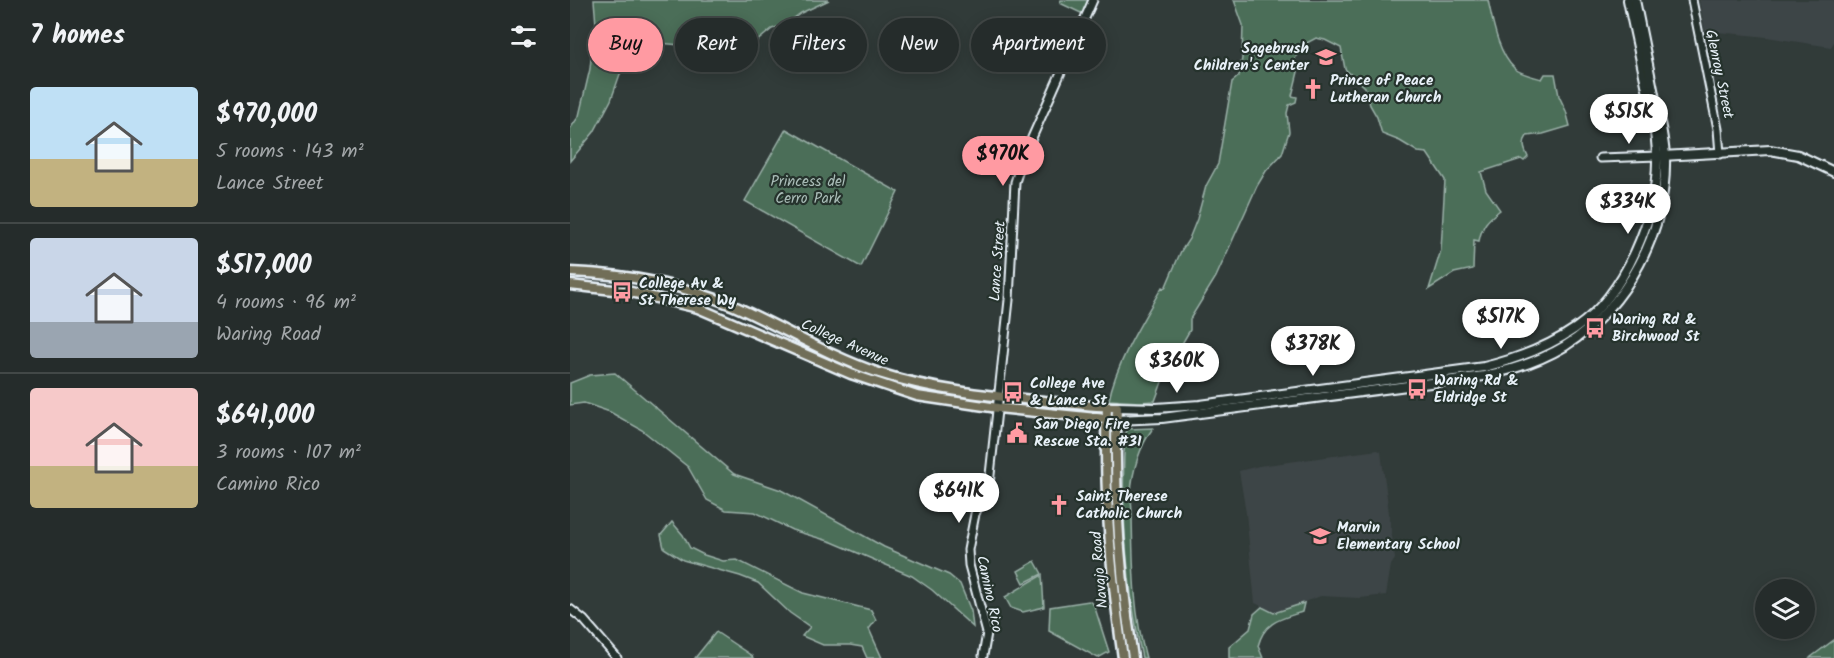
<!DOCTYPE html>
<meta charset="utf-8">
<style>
body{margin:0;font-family:Kalam,sans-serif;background:#2d3433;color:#f1f3f6;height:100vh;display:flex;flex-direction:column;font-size:22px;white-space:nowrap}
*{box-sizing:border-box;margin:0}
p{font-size:20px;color:#a3a7a9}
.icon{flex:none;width:33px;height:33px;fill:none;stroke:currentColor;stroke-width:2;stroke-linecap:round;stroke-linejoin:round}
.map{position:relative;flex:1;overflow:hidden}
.panel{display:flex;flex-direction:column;background:#252c2b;width:570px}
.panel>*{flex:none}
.hud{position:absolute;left:18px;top:18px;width:570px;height:54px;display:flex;gap:12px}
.fabs{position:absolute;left:1185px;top:579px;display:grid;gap:12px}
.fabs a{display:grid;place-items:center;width:60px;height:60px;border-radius:50%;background:#252c2b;box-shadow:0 3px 15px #0003,0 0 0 2px #424847;font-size:30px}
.price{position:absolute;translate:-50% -51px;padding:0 14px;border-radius:21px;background:#fff;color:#222;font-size:20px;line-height:39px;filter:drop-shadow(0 2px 3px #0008)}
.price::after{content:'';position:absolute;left:50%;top:36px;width:18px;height:14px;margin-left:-9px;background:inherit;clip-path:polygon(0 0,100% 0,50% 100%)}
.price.on{background:#ff9aa2;color:#111}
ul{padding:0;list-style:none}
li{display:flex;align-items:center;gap:18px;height:150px;padding:0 30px}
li+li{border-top:2px solid #424847}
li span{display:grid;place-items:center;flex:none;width:168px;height:120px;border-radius:6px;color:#555}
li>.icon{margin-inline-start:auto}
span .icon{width:72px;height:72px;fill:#fffc;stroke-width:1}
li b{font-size:26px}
h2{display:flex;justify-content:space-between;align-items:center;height:72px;padding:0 30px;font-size:26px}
.chip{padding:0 21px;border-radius:27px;background:#252c2b;box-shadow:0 3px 15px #0003,0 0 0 2px #424847;font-size:21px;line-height:54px}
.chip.on{background:#ff9aa2;color:#111}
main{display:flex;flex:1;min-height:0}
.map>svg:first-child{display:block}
.built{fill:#3e4547}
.green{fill:#4c6e58;stroke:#9ab0a8;stroke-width:1.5}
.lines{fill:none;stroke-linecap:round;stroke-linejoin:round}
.tertiary-casing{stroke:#e8f1f8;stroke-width:11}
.secondary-casing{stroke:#e8f1f8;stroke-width:12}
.primary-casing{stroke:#e8f1f8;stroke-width:13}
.tertiary{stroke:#26332d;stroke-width:7}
.secondary{stroke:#26332d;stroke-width:8}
.primary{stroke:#716e59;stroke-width:8}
.labels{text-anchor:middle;stroke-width:4.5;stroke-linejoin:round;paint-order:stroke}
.poi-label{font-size:15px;font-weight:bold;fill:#e8f1f8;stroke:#26332d;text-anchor:start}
.street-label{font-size:15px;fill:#e8f1f8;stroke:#26332d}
.park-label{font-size:15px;fill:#aabdb8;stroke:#26332d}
</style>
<main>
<section class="panel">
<h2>7 homes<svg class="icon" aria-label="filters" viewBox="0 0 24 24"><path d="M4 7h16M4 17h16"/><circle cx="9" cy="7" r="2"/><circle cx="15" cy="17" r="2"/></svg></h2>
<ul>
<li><span style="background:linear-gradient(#bfe0f5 60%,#c2b280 0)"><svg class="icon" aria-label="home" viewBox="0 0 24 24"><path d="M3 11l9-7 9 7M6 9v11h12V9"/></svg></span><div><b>$970,000</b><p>5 rooms · 143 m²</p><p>Lance Street</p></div></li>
<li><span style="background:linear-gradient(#c9d6e8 70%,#9aa5b1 0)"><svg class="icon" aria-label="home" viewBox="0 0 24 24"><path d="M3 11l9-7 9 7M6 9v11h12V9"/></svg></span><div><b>$517,000</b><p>4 rooms · 96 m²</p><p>Waring Road</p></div></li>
<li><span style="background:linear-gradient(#f6c9c9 65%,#c2b280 0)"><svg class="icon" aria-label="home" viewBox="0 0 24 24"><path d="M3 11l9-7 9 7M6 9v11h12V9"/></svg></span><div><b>$641,000</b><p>3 rooms · 107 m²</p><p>Camino Rico</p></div></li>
</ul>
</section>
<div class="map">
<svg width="1264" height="658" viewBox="0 0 1264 658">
<rect width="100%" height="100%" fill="#313b39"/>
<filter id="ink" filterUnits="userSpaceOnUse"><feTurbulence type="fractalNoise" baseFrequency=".0167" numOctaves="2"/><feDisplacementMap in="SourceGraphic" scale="12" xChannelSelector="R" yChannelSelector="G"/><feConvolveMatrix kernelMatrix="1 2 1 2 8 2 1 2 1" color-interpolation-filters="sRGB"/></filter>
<g filter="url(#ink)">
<g class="built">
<polygon points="1129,0 1264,0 1264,42 1261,47 1197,37 1148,32 1136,36"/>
<polygon points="808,450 811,452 825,559 821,565 816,595 790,598 751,596 705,612 685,603 676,513 669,471 689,466"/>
</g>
<g class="green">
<polygon points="24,0 259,0 231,13 216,24 202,29 175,51 164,52 139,42 128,48 117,49 110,45 90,43 64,56 50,74 41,100 24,132 0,161 0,129 9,116 20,69 22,48 27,37"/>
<polygon points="491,0 520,0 513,14 490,3"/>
<path d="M 664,0 L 918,0 C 923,23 928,53 945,69 C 951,74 965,77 972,79 L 975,74 L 985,74 L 989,96 L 996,111 L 1000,126 L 973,134 L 957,136 C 952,143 954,149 958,157 L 954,161 L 951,159 L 911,172 L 916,190 L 930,210 C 917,220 912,225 909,241 L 904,240 L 903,269 L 884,273 L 859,289 L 871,250 L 875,180 L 857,153 L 848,152 L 830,141 L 812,134 L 807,117 L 800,105 L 795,87 L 775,69 L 771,48 L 755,40 L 746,38 L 731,46 L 725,59 L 728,72 L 722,96 L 727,97 L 726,102 L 719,105 L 717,113 L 719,132 L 712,154 L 696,171 L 687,186 L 646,277 L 620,319 L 620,330 L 596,371 L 585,401 L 569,402 L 539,400 C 546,363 573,320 592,287 L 594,288 L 596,286 L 611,251 L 619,239 L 627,219 L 636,186 L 648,164 L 662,82 L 669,76 L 672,58 L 673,25 Z"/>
<polygon points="216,129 328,192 291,267 175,201"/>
<polygon points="45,373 164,474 211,490 314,547 379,575 390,584 401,611 403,627 362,590 342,576 262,542 222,530 185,512 156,510 137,500 118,467 72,430 40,412 14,403 0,405 0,383 20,375"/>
<path d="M 583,428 C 570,446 562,471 561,493 C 561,500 562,508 562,516 C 563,564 563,612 576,658 L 572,658 C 557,585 550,509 555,434 L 558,429 Z"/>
<polygon points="102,522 113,535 120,548 134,555 153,561 167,560 233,593 301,610 306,620 299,629 312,658 297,658 292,647 280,645 253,645 232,636 240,627 220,613 188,583 170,576 113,560 94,548 91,535"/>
<polygon points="465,561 472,574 454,583 448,571"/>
<polygon points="472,575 474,607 453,612 441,608 435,597"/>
<polygon points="519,601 524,605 539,652 528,658 479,631 480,607"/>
<path d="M 734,603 L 732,612 C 710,619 694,622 688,646 L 693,658 L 659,658 L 659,647 L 680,629 L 684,614 L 692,607 L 704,613 Z"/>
<polygon points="146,632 182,656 183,658 125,658"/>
<polygon points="1264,640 1264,658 1240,658 1241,657"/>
</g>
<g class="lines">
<g class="tertiary-casing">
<g id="tertiary">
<polyline points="1122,0 1148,129 1150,154"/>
<polyline points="1030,158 1088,156"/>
<polyline points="0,609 14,620 47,658"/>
<polyline points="413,656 417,633 399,565 398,550 405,514 419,484 439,300 445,182 453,158 523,0"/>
</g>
</g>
<g class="secondary-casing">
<g id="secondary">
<polyline points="1092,156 1200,150 1228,155 1264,172"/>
<path d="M 547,407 L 586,408 L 630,405 L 914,367 C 947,359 977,348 1006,328 C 1055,294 1088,216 1087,157 C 1087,134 1081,111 1077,89 C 1071,60 1064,30 1058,0"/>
<path d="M 546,420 L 592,418 L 914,376 C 942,370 970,361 995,346 C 1058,306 1097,231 1095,157 C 1094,136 1088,114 1084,94 C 1078,63 1071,31 1065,0"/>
</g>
</g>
<g class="primary-casing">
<g id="primary">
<path d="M 0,272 C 57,274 111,284 164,306 C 212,327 258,356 309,373 C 362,390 419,396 474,401 C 498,403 523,407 547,407 C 543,492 550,575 563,658"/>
<polyline points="0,285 61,292 128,308 281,374 347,396 428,408 546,420"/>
<path d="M 537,407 C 533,491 541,575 553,658"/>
</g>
</g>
<use href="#tertiary" class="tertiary"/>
<use href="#secondary" class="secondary"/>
<use href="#primary" class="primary"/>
</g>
</g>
<defs>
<g id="school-bare" transform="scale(1.62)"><path d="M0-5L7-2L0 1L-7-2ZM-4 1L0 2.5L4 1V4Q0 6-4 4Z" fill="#ff9aa2" stroke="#26332d" stroke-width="2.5" paint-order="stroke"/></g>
<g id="church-bare" transform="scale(1.62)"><path d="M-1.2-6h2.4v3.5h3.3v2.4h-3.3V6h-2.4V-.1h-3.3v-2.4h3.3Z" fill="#ff9aa2" stroke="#26332d" stroke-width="2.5" paint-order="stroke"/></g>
<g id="bus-bare" transform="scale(1.62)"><path d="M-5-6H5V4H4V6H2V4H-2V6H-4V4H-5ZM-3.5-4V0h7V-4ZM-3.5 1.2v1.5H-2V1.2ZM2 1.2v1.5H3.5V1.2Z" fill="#ff9aa2" stroke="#26332d" stroke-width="2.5" paint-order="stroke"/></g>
<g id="civic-bare" transform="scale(1.62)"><path d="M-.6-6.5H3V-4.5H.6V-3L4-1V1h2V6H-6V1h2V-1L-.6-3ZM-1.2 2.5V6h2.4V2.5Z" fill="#ff9aa2" stroke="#26332d" stroke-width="2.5" paint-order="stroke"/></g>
</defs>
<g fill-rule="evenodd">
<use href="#school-bare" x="756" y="57"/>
<use href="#church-bare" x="743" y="89"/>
<use href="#bus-bare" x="52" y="292"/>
<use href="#bus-bare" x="1025" y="328"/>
<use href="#bus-bare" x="847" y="389"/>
<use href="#bus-bare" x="443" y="392"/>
<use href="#civic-bare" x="447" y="433"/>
<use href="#church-bare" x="489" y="505"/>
<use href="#school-bare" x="750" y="536"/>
</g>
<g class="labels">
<g class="poi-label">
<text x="739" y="53" text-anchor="end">Sagebrush<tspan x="739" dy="17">Children's Center</tspan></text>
<text x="760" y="85">Prince of Peace<tspan x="760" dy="17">Lutheran Church</tspan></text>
<text x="69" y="288">College Av &amp;<tspan x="69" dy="17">St Therese Wy</tspan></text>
<text x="1042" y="324">Waring Rd &amp;<tspan x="1042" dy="17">Birchwood St</tspan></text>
<text x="864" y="385">Waring Rd &amp;<tspan x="864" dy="17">Eldridge St</tspan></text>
<text x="460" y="388">College Ave<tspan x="460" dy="17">&amp; Lance St</tspan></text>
<text x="464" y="429">San Diego Fire<tspan x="464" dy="17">Rescue Sta. #31</tspan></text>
<text x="506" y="501">Saint Therese<tspan x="506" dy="17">Catholic Church</tspan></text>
<text x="767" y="532">Marvin<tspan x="767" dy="17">Elementary School</tspan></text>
</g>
<g class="street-label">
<text transform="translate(1150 74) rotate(78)" y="5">Glenroy Street</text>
<text transform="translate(427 261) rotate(-86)" y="5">Lance Street</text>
<text transform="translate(275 342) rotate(24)" y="5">College Avenue</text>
<text transform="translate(529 570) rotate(-95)" y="5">Navajo Road</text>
<text transform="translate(420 594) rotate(78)" y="5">Camino Rico</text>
</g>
<g class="park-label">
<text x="238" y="186">Princess del<tspan x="238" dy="17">Cerro Park</tspan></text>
</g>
</g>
</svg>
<div class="fabs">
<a><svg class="icon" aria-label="layers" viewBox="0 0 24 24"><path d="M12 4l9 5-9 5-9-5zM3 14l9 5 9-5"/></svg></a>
</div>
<b class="price" style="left:1059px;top:145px">$515K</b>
<b class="price on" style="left:433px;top:187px">$970K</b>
<b class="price" style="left:1058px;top:235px">$334K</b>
<b class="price" style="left:931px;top:350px">$517K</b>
<b class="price" style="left:743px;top:377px">$378K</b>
<b class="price" style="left:607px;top:394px">$360K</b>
<b class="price" style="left:389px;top:524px">$641K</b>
<div class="hud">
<a class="chip on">Buy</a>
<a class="chip">Rent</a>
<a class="chip">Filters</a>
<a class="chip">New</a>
<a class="chip">Apartment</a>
</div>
</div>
</main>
